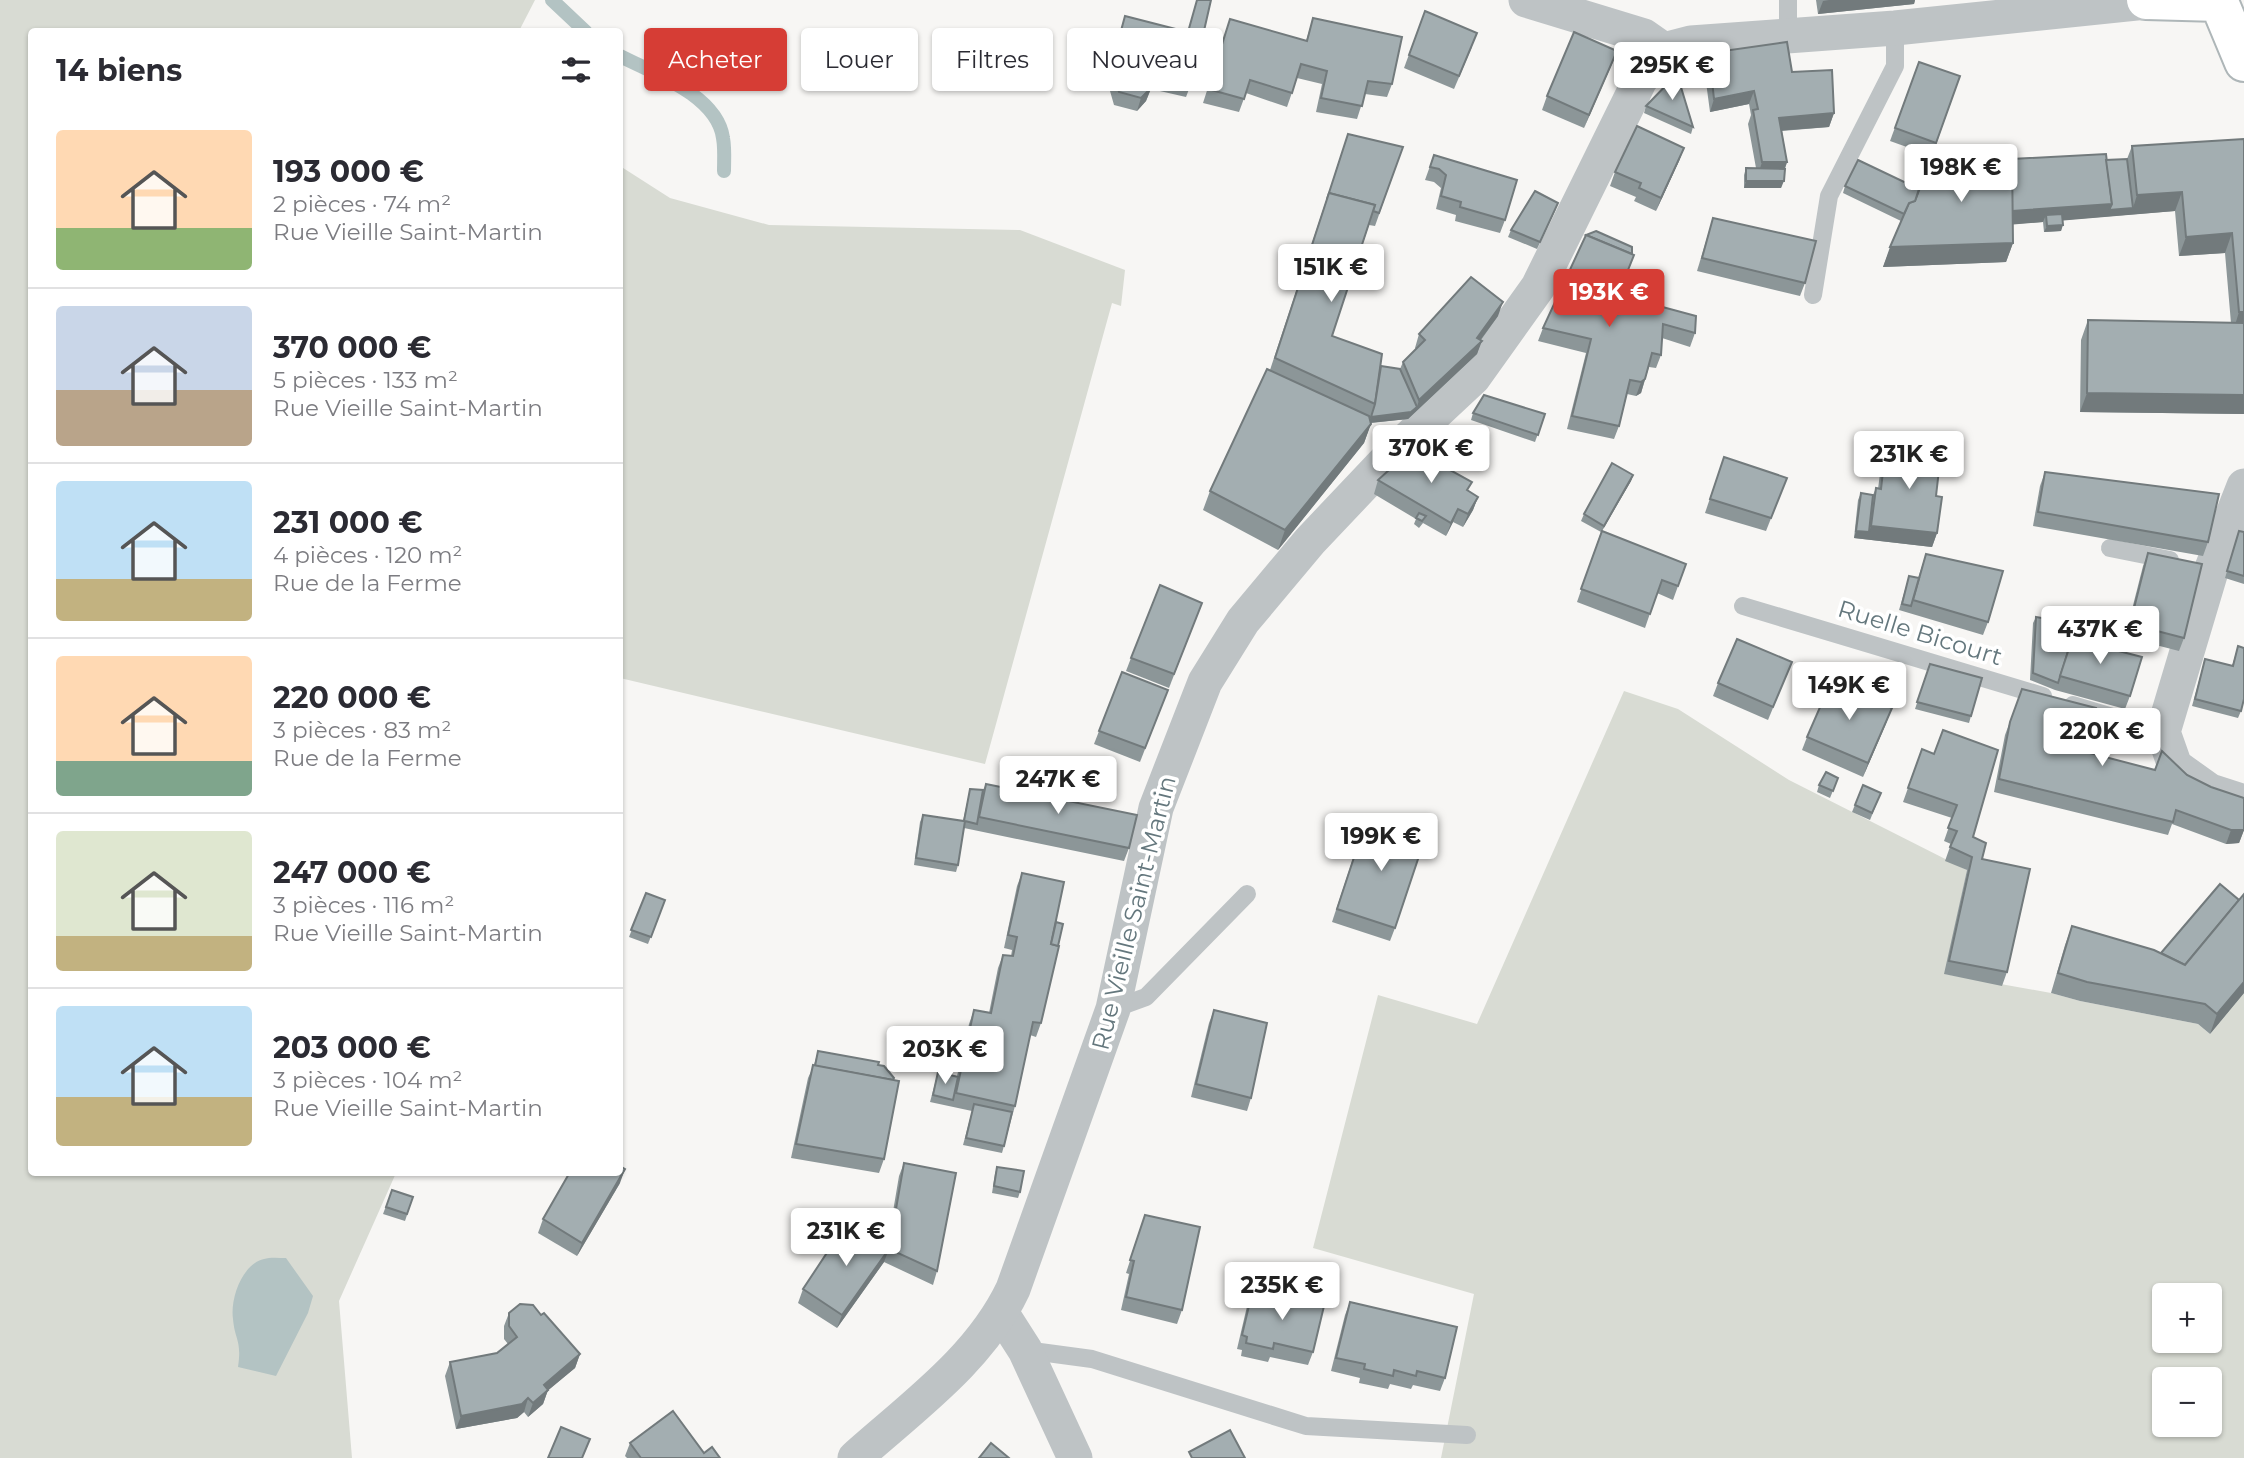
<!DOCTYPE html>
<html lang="fr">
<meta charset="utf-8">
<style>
body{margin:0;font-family:Montserrat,sans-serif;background:#f2f2f3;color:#2b2b33;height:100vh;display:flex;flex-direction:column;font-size:26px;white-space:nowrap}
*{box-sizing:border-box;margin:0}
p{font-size:23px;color:#7c7c81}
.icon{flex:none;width:38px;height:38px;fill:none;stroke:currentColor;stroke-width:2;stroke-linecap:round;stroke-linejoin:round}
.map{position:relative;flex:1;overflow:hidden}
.sheet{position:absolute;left:28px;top:28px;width:595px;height:1148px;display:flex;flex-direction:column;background:#fff;border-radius:7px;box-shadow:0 2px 5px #0004}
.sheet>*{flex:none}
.hud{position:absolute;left:644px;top:28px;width:665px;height:63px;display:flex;gap:14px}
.buttons{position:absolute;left:2152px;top:1283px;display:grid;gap:14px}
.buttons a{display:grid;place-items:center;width:70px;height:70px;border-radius:7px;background:#fff;box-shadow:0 2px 5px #0004;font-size:35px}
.price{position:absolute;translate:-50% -60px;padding:0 16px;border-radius:7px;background:#fff;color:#222;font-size:23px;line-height:46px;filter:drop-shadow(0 2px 4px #0008)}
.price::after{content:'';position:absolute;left:50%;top:42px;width:21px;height:16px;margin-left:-10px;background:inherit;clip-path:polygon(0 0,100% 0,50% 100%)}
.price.selected{background:#d63d35;color:#fff}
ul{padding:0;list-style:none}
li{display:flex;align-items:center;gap:21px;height:175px;padding:0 28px}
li+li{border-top:2px solid #e1e1e2}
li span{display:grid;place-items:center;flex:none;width:196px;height:140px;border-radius:7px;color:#555}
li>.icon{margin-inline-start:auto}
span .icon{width:84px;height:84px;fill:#fffc;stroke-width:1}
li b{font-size:30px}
h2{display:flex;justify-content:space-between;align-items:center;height:84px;padding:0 28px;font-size:30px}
.pill{padding:0 24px;border-radius:7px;background:#fff;box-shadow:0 2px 5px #0004;font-size:24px;line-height:63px}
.pill.selected{background:#d63d35;color:#fff}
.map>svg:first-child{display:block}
.green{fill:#d8dbd3;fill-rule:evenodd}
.water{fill:#b3c3c3}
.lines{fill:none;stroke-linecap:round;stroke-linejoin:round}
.stream{stroke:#b3c3c3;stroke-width:14}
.secondary-casing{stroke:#aeb6b8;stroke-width:42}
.lane{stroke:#bec3c5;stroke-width:18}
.street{stroke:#bec3c5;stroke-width:35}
.secondary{stroke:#fff;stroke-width:38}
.wall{fill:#8c9698}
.shaded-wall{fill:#727a7c}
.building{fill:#a3aeb1;stroke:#727a7c;stroke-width:2}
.labels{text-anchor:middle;stroke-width:7;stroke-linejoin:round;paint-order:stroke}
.street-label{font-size:24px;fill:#64777d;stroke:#fff}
</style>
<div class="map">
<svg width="2244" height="1458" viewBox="0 0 2244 1458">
<rect width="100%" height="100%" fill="#f7f6f4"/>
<g class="green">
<polygon points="0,0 535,0 519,31 32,32 32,1172 396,1173 339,1301 352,1458 0,1458"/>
<polygon points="620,166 670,198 769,225 1020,230 1125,270 1121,306 1112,303 985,764 620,678"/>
<path d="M 1624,691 L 1678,709 L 1789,780 L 1967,870 L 1945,974 L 2051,993 L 2080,1001 L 2198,1024 L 2210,1034 L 2244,993 L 2244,1458 L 1441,1458 L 1474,1294 L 1313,1248 L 1378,995 L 1477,1024 ZM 2165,1295 L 2210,1295 L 2210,1340 L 2165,1340 ZM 2165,1379 L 2210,1379 L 2210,1424 L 2165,1424 Z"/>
</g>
<path class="water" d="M 286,1258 L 313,1296 L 308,1313 L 276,1376 L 238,1367 C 242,1340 235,1341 233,1319 C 230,1299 242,1264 264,1259 C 270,1257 279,1258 286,1258 Z"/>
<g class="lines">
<g class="stream">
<polyline points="552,0 586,32"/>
<path d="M 620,56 C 653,73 717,95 723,138 C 725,149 724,160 724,171"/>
</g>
<g class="secondary-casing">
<polyline id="secondary" points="2146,0 2219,2 2244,62"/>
</g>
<g class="lane">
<polyline points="1788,0 1788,35"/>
<polyline points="1813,295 1829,196 1895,66 1895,28"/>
<polyline points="2110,548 2170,560"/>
<polyline points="1743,606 2043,696"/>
<polyline points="2073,705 2163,732"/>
<polyline points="1113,1009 1146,997 1247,894"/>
<polyline points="1025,1350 1092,1359 1306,1426 1467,1435"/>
</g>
<g class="street">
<polyline points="1526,0 1644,36 1664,50"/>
<polyline points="2244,486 2212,568 2163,732 2175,766 2210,791 2244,802"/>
<polyline points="1002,1314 1025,1350 1075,1458"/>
<path d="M 855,1458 C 912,1407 980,1359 1013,1289 L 1113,1009 L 1156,808 L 1205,682 L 1243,621 L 1310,541 L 1399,447 L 1473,378 L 1538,287 L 1640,80 L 1664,50 L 1691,43 L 1895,28 L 2146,2"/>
</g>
<use href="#secondary" class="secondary"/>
</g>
<g class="wall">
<polygon points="1197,0 1211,0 1191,84 1186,97 1151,89 1146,101 1137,111 1114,105 1110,91 1113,79 1108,77 1121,29 1125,16 1188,32"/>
<polygon points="1816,0 1915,0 1914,4 1818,14"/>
<polygon points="1425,11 1472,47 1454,89 1404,68"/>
<polygon points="1313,18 1392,84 1387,97 1365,94 1357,119 1316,112 1322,84 1297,78 1287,107 1246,93 1239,112 1203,103 1230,19 1306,41"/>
<polygon points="1617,51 1584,128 1542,110 1547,96"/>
<polygon points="1709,53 1792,72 1834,113 1829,127 1782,131 1787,162 1785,169 1781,188 1744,188 1744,175 1746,168 1756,168 1748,124 1751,115 1749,104 1710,112 1704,67"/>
<polygon points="1919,62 1960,76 1932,156 1890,141"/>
<polygon points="1646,106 1693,127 1691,134 1644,113"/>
<polygon points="1348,134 1403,147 1375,226 1369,225 1332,336 1381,366 1400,369 1403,362 1416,349 1415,348 1419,334 1498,316 1481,340 1477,354 1408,419 1371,423 1364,443 1278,550 1203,510 1210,491 1270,370"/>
<polygon points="2244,139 2244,414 2080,412 2081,340 2088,320 2231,323 2225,253 2179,256 2175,211 2063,220 2061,231 2044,232 2043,222 2013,224 2013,243 2006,262 1883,267 1901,221 1843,193 1845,186 1919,189 2012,159 2106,160 2127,159 2132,146"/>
<polygon points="1684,148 1679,161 1656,211 1634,201 1636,197 1610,186 1615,172"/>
<polygon points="1434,155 1505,220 1500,233 1455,221 1456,215 1436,209 1441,188 1434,182 1425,180"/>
<polygon points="1556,209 1537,249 1508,237 1511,230"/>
<polygon points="1713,218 1805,283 1800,296 1697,271"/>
<polygon points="1619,295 1695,333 1690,347 1662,338 1661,355 1656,368 1649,367 1641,393 1636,396 1627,394 1619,426 1614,439 1567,429 1586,353 1538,341 1543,328"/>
<polygon points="1473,413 1545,414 1535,442 1471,420"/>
<polygon points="1886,445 1936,496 1937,533 1932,547 1854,538 1858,500 1861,493 1873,495 1876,488 1878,489 1882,458"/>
<polygon points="1724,457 1787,478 1766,531 1705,513"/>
<polygon points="2045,472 2208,542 2203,556 2033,526 2040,486"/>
<polygon points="1633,475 1631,481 1602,531 1686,564 1673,600 1657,593 1645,628 1577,602 1601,532 1581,521 1584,514"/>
<polygon points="1378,480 1468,491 1478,497 1473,510 1463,527 1453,522 1446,536 1423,523 1419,528 1414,524 1416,519 1374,494"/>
<polygon points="2244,532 2244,584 2225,578 2237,538"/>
<polygon points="2148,553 2184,638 2179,651 2125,637 2143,566"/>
<polygon points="1926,554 1988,622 1983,635 1899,610 1909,576 1918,578"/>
<polygon points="1202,603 1169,688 1126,671 1131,658"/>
<polygon points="2036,617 2052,635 2103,647 2130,696 2125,709 2055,690 2030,680 2033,623"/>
<polygon points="2238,646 2241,711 2238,718 2192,706 2205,659 2232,666"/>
<polygon points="1792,662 1768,720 1713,696 1718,683"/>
<polygon points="1930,664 1971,716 1969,723 1915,709"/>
<polygon points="1122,672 1168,690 1140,762 1094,744"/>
<polygon points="2022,689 2086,752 2244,830 2239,843 2226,844 2172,824 2168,835 1994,792 2005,735"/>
<polygon points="1887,721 1863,777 1802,750 1807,737"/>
<polygon points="1922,749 1934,754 1973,837 1982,859 2007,972 2002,986 1944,974 1967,870 1945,861 1951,844 1944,841 1952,818 1903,802"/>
<polygon points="1838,778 1830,798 1817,792 1819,785"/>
<polygon points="986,784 1129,848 1124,861 964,828 958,865 956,872 914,865 920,822 923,815 963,821 970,789 983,790"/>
<polygon points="1863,785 1881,793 1870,820 1852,812"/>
<polygon points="1362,831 1395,928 1390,941 1332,922"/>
<polygon points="1022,873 1056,922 1041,1023 1036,1037 1030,1035 1015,1106 1002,1153 963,1145 972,1111 930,1102 938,1072 957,1076 969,1024 974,1010 989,1013 998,968 1003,955 1011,956 1012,950 1004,948 1017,886"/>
<polygon points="646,893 665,900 648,944 629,937"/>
<polygon points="2244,894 2244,993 2210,1034 2198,1024 2080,1001 2051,993 2065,945 2072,926 2161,953 2239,900"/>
<polygon points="1214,1010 1251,1098 1247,1111 1191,1097 1209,1023"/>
<polygon points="818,1051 878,1065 884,1159 879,1173 791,1158 808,1078 814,1065"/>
<polygon points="904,1163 937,1271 933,1285 884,1262 837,1328 798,1303 803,1289 887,1247 899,1176"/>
<polygon points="997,1167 1020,1192 1018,1198 992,1193 995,1174"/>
<polygon points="620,1183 577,1256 538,1233 543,1219"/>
<polygon points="392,1190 413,1197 405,1221 383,1214"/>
<polygon points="1145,1215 1182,1310 1177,1324 1121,1310 1129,1274 1126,1273"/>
<polygon points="1253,1289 1313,1352 1308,1365 1270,1357 1268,1362 1241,1356 1242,1350 1237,1349 1248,1302"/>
<polygon points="1350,1302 1445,1378 1440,1391 1413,1385 1411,1389 1390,1384 1388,1389 1359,1383 1360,1378 1331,1371 1345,1315"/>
<polygon points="509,1313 541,1315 580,1354 575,1368 548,1390 543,1404 528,1417 524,1412 517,1418 456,1429 445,1376 450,1362 497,1353 508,1344 504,1339 504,1326"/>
<polygon points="630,1443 704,1453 720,1458 627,1458 625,1456"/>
</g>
<g class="shaded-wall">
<polygon points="1829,0 1915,0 1914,4 1818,14 1823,1"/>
<polygon points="1617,51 1612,64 1584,128 1589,115"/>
<polygon points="1151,88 1146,101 1137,111 1141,98"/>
<polygon points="1754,91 1749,104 1710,112 1714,99"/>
<polygon points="1834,113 1829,127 1775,131 1779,118"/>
<polygon points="1684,148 1679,161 1656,211 1661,198"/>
<polygon points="1762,162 1787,162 1782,176 1758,175"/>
<polygon points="1746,181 1784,181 1781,188 1744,188"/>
<polygon points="2182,192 2175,211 2046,222 2046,215 2043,222 2007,225 2012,211 2112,204 2133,208 2137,195"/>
<polygon points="2063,225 2061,231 2044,232 2047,226"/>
<polygon points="2232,233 2225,253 2179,256 2186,237"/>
<polygon points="2013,243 2006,262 1883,267 1890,247"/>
<polygon points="1503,302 1498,316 1476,346 1482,341 1477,354 1408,419 1368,423 1371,417 1417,407 1419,400 1477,338"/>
<polygon points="2239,312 2244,312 2244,332 2235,325"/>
<polygon points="1645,379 1641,393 1636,396 1641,382"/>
<polygon points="2087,393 2244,395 2244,414 2080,412"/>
<polygon points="1371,424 1364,443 1278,550 1285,530"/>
<polygon points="1633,475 1631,481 1601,532 1604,526"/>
<polygon points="1478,497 1473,510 1463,527 1468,514"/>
<polygon points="1458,509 1453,522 1446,536 1451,523"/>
<polygon points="1871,526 1937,533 1932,547 1854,538 1856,531 1869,532"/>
<polygon points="1892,708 1887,721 1863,777 1868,763"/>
<polygon points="2231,830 2244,830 2239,843 2226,844"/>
<polygon points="2244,982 2244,993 2210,1034 2217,1014"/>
<polygon points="625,1169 620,1183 577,1256 582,1243"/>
<polygon points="889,1249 884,1262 837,1328 842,1315"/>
<polygon points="580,1354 575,1368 539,1398 544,1385"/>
<polygon points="548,1390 543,1404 528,1417 533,1403"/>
<polygon points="528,1398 524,1412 517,1418 456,1429 461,1416"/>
</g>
<g class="building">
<polygon points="1197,0 1211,0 1203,35 1188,32"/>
<polygon points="1425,11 1477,33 1459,76 1409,55"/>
<polygon points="1125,16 1203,36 1191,84 1155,75 1151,88 1141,98 1119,92 1115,78 1118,65 1112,64"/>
<polygon points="1313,18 1402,37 1392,84 1368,81 1362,106 1321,98 1327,71 1301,64 1292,93 1250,80 1244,99 1208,89 1230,19 1307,41"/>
<polygon points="1574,32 1617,51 1589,115 1547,96"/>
<polygon points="1787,42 1792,72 1832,70 1834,113 1779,118 1787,162 1762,162 1753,110 1758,109 1754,91 1714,99 1709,53"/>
<polygon points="1919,62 1960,76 1936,143 1895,128"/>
<polygon points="1677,74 1693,127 1646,106"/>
<polygon points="1637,126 1684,148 1661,198 1639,188 1641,183 1615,172"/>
<polygon points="1348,134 1403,147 1379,213 1373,211 1375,205 1329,193 1327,199"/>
<polygon points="2244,139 2244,312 2239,312 2232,233 2186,237 2182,192 2137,195 2132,146"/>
<polygon points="2106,154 2112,204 2012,211 2012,159"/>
<polygon points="1434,155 1517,180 1505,220 1460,207 1461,202 1441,196 1446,175 1439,169 1430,167"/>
<polygon points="2012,156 2013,243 1890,247 1909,203 1915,201 1931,159"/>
<polygon points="2127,159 2133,208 2109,210 2112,204 2106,160"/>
<polygon points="1858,160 1919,189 1915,201 1909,203 1904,214 1845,186"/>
<polygon points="1746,168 1785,169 1784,181 1746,181"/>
<polygon points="1535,191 1558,203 1540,242 1511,230"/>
<polygon points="1329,193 1375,205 1332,336 1382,354 1375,404 1275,358"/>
<polygon points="2062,214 2063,225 2047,226 2046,215"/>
<polygon points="1713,218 1816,241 1805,283 1702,258"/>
<polygon points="1596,231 1632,247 1632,254 1586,235"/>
<polygon points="1586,235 1634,255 1618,295 1696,316 1695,333 1663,324 1661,355 1652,353 1645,379 1641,382 1630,380 1619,426 1572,416 1591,339 1543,328"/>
<polygon points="1471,277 1503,302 1477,338 1482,341 1419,400 1403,362 1425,340 1419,334"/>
<polygon points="2088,320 2244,323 2244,395 2087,393"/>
<polygon points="1381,366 1400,369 1417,407 1411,412 1371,417 1375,404"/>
<polygon points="1267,369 1369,416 1371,424 1285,530 1210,491"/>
<polygon points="1484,395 1545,414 1538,435 1473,413"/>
<polygon points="1886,445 1941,452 1936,496 1942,497 1937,533 1871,526 1876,488 1881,489"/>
<polygon points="1412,449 1472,482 1467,490 1478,497 1468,514 1458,509 1451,523 1378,480"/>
<polygon points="1724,457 1787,478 1771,518 1710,499"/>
<polygon points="1612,463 1633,475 1604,526 1584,514"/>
<polygon points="2045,472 2219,494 2208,542 2038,512"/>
<polygon points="1861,493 1873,495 1869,532 1856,531"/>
<polygon points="1419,513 1426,516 1422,521 1416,518"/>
<polygon points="1602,531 1686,564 1678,586 1662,580 1650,614 1581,589"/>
<polygon points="2239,531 2244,532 2244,576 2227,571"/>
<polygon points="2148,553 2202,564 2184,638 2130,624"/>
<polygon points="1926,554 2003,571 1988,622 1913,600"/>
<polygon points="1909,576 1919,578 1911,606 1902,604"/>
<polygon points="1160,585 1202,603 1174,674 1131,658"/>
<polygon points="2036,617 2054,620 2052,635 2072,639 2058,683 2033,673"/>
<polygon points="2074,633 2104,642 2103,647 2142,657 2130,696 2060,676"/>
<polygon points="1737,639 1792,662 1773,707 1718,683"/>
<polygon points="2238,646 2244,648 2244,699 2241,711 2195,699 2205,659 2233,666"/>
<polygon points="1930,664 1982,678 1971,716 1917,702"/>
<polygon points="1122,672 1168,690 1145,748 1099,731"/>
<polygon points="1831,682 1892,708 1868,763 1807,737"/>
<polygon points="2022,689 2096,708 2086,752 2155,770 2162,751 2187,775 2211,787 2244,798 2244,830 2231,830 2176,810 2173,822 1999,779 2010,722"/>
<polygon points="1943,730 1998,750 1973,837 1986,843 1982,859 2030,869 2007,972 1949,961 1972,857 1950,847 1957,831 1948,828 1957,805 1908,788 1922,749 1934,754"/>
<polygon points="1826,772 1838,778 1833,791 1819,785"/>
<polygon points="986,784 1137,815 1129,848 979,817"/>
<polygon points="1863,785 1881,793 1872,813 1855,805"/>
<polygon points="970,789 983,790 977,824 965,821 958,865 916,858 923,815 964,821"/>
<polygon points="1367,818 1425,838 1395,928 1337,909"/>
<polygon points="1022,873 1064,882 1051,944 1059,946 1041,1023 1033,1022 1015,1106 956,1093 974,1010 991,1013 1003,955 1013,956 1017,937 1008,935"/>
<polygon points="2220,884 2239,900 2185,965 2161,953"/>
<polygon points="646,893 665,900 651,937 631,930"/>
<polygon points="2244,894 2244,982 2217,1014 2205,1004 2087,982 2058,973 2072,926 2154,950 2185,965"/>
<polygon points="1056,922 1063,924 1058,946 1051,944"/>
<polygon points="1214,1010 1267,1023 1251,1098 1196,1084"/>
<polygon points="818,1051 879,1062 878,1065 884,1066 894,1078 893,1080 815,1066"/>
<polygon points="813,1065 899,1081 884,1159 796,1144"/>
<polygon points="938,1072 958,1077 953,1100 933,1095"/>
<polygon points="974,1104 1012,1112 1004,1146 966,1138"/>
<polygon points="904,1163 956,1173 937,1271 889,1249"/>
<polygon points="620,1166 625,1169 582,1243 543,1219 570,1172 620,1172"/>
<polygon points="997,1167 1024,1171 1020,1192 994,1186"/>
<polygon points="392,1190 413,1197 407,1214 386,1207"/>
<polygon points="1145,1215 1200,1227 1182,1310 1126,1297 1134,1261 1130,1260"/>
<polygon points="848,1221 889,1249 842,1315 803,1289"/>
<polygon points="1253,1289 1324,1306 1313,1352 1274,1343 1273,1349 1246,1343 1247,1337 1242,1335"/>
<polygon points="1350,1302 1457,1327 1445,1378 1417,1371 1416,1376 1394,1370 1393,1376 1364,1369 1365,1364 1336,1358"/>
<polygon points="520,1304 533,1305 541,1315 544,1313 580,1354 544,1385 548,1390 533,1403 528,1398 522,1404 461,1416 450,1362 497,1353 517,1337 509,1326 509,1313"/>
<polygon points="673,1411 704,1453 712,1447 720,1458 641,1458 630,1443"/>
<polygon points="561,1427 590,1439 582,1458 548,1458"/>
<polygon points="1230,1430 1245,1458 1192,1458 1189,1452"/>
<polygon points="991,1443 1009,1458 979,1458"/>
</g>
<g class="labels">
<g class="street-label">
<text transform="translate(1920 633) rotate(17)" y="8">Ruelle Bicourt</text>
<text transform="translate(1134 913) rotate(-76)" y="8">Rue Vieille Saint-Martin</text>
</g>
</g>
</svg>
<div class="buttons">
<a>+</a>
<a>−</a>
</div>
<b class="price" style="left:1672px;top:102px">295K €</b>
<b class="price" style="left:1961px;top:204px">198K €</b>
<b class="price" style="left:1331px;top:304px">151K €</b>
<b class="price selected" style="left:1609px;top:329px">193K €</b>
<b class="price" style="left:1431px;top:485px">370K €</b>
<b class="price" style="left:1909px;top:491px">231K €</b>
<b class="price" style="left:2100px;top:666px">437K €</b>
<b class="price" style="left:1849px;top:722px">149K €</b>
<b class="price" style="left:2102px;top:768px">220K €</b>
<b class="price" style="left:1058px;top:816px">247K €</b>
<b class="price" style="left:1381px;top:873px">199K €</b>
<b class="price" style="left:945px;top:1086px">203K €</b>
<b class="price" style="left:846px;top:1268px">231K €</b>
<b class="price" style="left:1282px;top:1322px">235K €</b>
<div class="hud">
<a class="pill selected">Acheter</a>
<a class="pill">Louer</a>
<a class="pill">Filtres</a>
<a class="pill">Nouveau</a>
</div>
<section class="sheet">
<h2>14 biens<svg class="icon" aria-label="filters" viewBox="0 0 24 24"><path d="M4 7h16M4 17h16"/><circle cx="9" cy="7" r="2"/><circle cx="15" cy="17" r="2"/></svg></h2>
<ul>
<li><span style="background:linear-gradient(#ffd9b3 70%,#8fb573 0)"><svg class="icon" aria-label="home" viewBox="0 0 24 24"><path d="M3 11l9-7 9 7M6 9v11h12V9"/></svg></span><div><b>193 000 €</b><p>2 pièces · 74 m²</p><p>Rue Vieille Saint-Martin</p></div></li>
<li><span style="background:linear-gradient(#c9d6e8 60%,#b9a48a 0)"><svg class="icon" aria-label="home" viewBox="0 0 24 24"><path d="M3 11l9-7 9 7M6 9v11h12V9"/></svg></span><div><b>370 000 €</b><p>5 pièces · 133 m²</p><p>Rue Vieille Saint-Martin</p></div></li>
<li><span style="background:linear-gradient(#bfe0f5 70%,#c2b280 0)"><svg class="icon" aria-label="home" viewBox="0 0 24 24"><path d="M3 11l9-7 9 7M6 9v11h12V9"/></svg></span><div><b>231 000 €</b><p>4 pièces · 120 m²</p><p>Rue de la Ferme</p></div></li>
<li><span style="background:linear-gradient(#ffd9b3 75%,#7fa58c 0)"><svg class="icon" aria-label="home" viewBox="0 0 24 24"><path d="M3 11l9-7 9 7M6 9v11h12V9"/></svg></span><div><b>220 000 €</b><p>3 pièces · 83 m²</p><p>Rue de la Ferme</p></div></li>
<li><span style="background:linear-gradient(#dfe7d0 75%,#c2b280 0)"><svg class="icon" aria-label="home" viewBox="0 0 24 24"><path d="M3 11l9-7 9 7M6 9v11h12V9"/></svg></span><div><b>247 000 €</b><p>3 pièces · 116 m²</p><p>Rue Vieille Saint-Martin</p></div></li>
<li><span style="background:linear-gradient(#bfe0f5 65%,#c2b280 0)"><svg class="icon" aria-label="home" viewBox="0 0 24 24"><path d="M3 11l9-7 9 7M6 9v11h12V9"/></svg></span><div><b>203 000 €</b><p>3 pièces · 104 m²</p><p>Rue Vieille Saint-Martin</p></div></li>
</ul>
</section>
</div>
